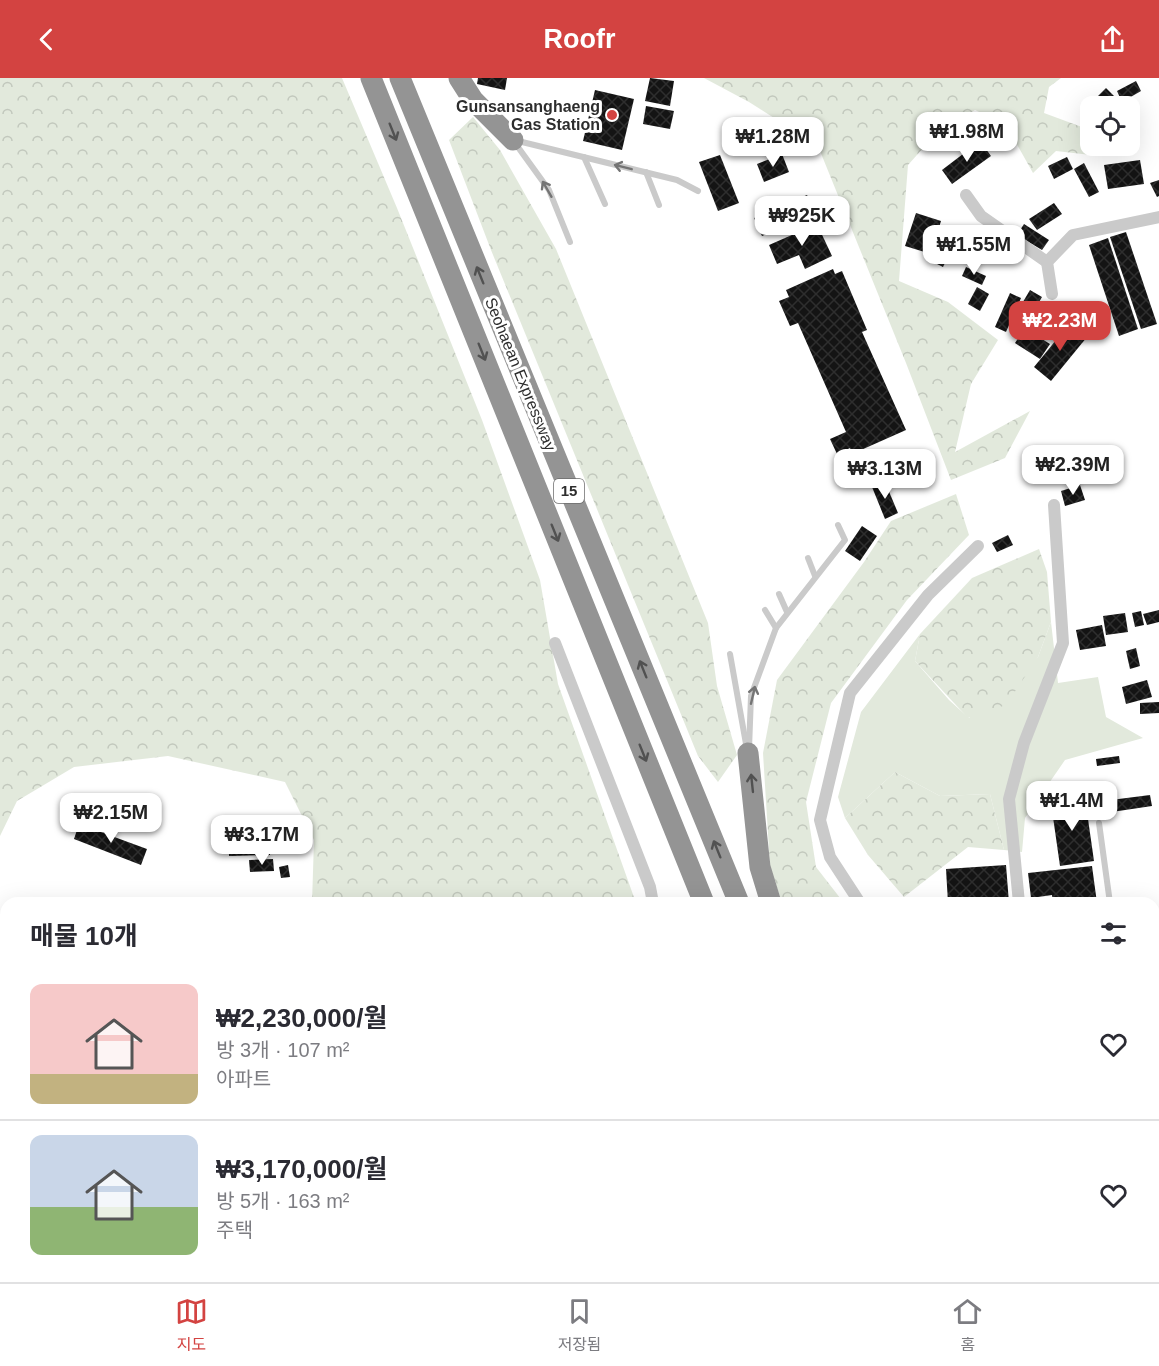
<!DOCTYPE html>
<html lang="ko">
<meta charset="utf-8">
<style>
body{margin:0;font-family:Arial,"Noto Sans KR",sans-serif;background:#f7f7f7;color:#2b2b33;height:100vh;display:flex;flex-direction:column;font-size:22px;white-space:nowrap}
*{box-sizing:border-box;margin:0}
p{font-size:20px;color:#7c7c81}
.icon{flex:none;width:33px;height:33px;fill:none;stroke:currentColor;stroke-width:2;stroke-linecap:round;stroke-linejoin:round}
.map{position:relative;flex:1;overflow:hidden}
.side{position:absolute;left:0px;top:819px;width:1160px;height:386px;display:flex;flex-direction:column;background:#fff;border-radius:18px 18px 0 0;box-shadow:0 6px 24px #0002}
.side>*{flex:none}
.controls{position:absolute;left:1080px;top:18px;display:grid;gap:12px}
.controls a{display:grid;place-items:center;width:60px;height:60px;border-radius:12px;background:#fff;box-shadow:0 6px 24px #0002;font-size:30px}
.price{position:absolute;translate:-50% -51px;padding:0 14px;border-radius:12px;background:#fff;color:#222;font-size:20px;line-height:39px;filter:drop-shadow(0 2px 3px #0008)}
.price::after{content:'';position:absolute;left:50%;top:36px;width:18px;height:14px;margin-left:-9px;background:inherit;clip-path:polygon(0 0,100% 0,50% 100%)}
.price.current{background:#d34341;color:#fff}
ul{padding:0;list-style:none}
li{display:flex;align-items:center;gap:18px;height:150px;padding:0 30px}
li+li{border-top:2px solid #e1e1e2}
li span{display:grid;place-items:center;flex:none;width:168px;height:120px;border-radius:12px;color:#555}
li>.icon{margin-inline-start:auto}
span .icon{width:72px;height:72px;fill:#fffc;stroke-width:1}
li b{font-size:26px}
h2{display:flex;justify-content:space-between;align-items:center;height:72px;padding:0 30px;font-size:26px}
header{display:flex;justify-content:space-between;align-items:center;height:78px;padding:0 30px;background:#d34341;color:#fff;font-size:27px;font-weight:800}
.tabs{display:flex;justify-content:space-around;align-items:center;height:84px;border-top:2px solid #e1e1e2;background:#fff;font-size:16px;color:#7c7c81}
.tabs a{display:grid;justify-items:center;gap:3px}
.tabs .current{color:#d34341}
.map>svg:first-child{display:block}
.grass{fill:#e2e9dc}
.forest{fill:url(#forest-crowns)}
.building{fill:url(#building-cross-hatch)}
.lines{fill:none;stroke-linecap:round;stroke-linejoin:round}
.lane{stroke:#cacaca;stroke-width:6}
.street{stroke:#cacaca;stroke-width:12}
.highway{stroke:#949494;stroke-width:21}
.oneway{stroke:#515151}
.oneway2{stroke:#747474}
.poi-dot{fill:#d34341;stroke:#fff;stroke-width:2}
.labels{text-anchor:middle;stroke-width:6;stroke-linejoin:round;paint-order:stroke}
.shield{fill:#fff;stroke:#6c6c6c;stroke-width:1.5}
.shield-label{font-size:15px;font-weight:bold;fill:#2d2d2d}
.poi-label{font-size:16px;font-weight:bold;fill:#2d2d2d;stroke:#fff;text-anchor:end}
.street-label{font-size:16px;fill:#2d2d2d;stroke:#fff}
</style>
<header><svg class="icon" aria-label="back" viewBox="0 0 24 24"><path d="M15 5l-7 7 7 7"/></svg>Roofr<svg class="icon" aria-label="share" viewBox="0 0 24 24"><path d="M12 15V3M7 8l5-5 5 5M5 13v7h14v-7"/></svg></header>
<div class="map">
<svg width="1159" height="1204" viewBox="0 0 1159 1204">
<defs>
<pattern id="forest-crowns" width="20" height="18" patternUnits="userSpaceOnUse" patternTransform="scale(1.5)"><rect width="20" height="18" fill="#e2e9dc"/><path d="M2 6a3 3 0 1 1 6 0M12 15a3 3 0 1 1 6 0" fill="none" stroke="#c2c8bd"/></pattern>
<pattern id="building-cross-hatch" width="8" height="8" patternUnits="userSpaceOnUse" patternTransform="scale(1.5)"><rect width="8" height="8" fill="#141414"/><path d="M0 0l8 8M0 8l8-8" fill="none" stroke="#2e2e2e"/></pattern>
</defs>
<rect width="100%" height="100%" fill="#fff"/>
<g class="grass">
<polygon points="1051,544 1058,605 1098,599 1106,639 1143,660 1065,682 1025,740 1022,774 1004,772 990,716 940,718 895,694 845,740 838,719 861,634 920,556 915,583 949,622 969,640 1038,579"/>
<polygon points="15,1198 132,1198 134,1204 10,1204"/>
<polygon points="767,1199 827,1199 829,1204 770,1204"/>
</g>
<g class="forest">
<polygon points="0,0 342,0 397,130 482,342 540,502 558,606 636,825 312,825 314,762 285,704 168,678 74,689 17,723 0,758"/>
<polygon points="704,0 1061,0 1049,9 1044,35 1090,52 1090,68 1098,68 1091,77 1056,73 1033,95 1006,47 975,32 934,58 908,87 899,203 948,224 998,262 971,306 955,374 1030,333 1005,380 951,402 906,285 818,68 749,24"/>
<polygon points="473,39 500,72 556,171 708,545 717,608 737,677 718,704 698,678 491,172 449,62"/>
<polygon points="956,416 969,457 907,522 831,625 806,724 816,789 844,825 782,825 770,788 763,675 777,602 864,484 891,443"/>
<polygon points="1039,471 1047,494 1051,544 1038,579 1006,627 968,640 915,583 920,556 972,500"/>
<polygon points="895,694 940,718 990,716 1004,772 968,769 904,819 868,777 845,740"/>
<polygon points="213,1198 400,1198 407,1204 209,1204"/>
<polygon points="926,1199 1004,1199 1003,1204 929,1204"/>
</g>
<g class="building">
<polygon points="478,0 507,0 505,12 477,6"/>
<polygon points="650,0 674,3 670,28 645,23"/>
<polygon points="1136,3 1141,13 1122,24 1117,13"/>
<polygon points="1106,10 1120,24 1115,28 1092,28 1090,26"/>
<polygon points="595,12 634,21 622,72 583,63"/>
<polygon points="646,28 674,33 670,51 643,46"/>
<polygon points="774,46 783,67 762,75 754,55"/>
<polygon points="980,63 991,78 952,106 942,92"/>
<polygon points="782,76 789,94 764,104 757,86"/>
<polygon points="720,77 739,125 718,133 699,84"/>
<polygon points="1067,79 1073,91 1054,101 1048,88"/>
<polygon points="1140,82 1144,106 1108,111 1104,87"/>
<polygon points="1084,85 1099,114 1089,119 1074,91"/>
<polygon points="1159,102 1159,118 1157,119 1150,105"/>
<polygon points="807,117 816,136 792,147 783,127"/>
<polygon points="1054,125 1062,136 1037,152 1029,141"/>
<polygon points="778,130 786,148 762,158 754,140"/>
<polygon points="916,135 941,143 931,176 905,168"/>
<polygon points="817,146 832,178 805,191 799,177 777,186 769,167"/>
<polygon points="1024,146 1049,162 1042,172 1017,157"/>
<polygon points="944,151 958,157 943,189 929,182"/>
<polygon points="1126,154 1157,246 1141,251 1110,159"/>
<polygon points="1108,160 1138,251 1119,258 1089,167"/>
<polygon points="966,189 986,198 982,207 962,198"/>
<polygon points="833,191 835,196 842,193 867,252 862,254 906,352 852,376 850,370 837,376 830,361 846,354 798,245 790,248 779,223 789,219 786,212"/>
<polygon points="977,209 989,216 980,233 968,226"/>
<polygon points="1030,212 1042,219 1024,250 1050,266 1040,281 1015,265 1023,253 1010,246"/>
<polygon points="1010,215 1021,220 1006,254 995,249"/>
<polygon points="1070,245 1087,259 1051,303 1034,289"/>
<polygon points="885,404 898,435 885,441 872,409"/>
<polygon points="1080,407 1085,422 1065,428 1061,413"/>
<polygon points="862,448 877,458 860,483 845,473"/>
<polygon points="1008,457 1013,467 997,474 992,465"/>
<polygon points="1159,532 1159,544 1147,547 1143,536"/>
<polygon points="1141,533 1144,547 1135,549 1132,535"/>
<polygon points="1125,535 1128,554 1106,557 1103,538"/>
<polygon points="1102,547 1106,568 1080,572 1076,552"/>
<polygon points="1136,570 1140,588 1130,591 1126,573"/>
<polygon points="1147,602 1152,619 1126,626 1122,609"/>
<polygon points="1159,624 1159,635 1140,636 1140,625"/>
<polygon points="1119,678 1120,685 1097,688 1096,681"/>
<polygon points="1150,717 1152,728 1105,735 1103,723"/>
<polygon points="1085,720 1094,783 1060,788 1051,725"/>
<polygon points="259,744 259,758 269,757 270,777 229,778 228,745"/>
<polygon points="79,746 147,771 141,787 74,761"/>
<polygon points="273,781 274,793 250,794 249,782"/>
<polygon points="288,787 290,799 281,800 279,789"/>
<polygon points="1006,787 1009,825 948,825 946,791"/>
<polygon points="1092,788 1097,825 1053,825 1052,817 1031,820 1028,795"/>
<polygon points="4,849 6,864 0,869 0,852"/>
<polygon points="6,963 6,1005 0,1001 0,968 2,969"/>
</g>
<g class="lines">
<g class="lane">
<polyline points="518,63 677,102 698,113"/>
<polyline points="515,65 549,112 570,164"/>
<polyline points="584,79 605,126"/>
<polyline points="646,94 659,127"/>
<polyline points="808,480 815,498"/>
<polyline points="779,516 787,534"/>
<polyline points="765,532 776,550"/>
<polyline points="730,576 746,666"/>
<polyline points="749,671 751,618 776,550 845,462 838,447"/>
<polyline points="1099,745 1110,825"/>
<polyline points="0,908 6,911"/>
<polyline points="1154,930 1159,929"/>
</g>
<g class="street">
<polyline points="966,117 981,138 1047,184"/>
<polyline points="1052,216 1047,184 1073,157 1159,139"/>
<polyline points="555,565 650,809 653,825"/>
<polyline points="860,825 830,779 820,742 850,615 928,517 978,468"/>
<polyline points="1019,825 1009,721 1024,665 1063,565 1054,427"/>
<polyline points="1154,890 1159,889"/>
<polyline points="0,1013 6,1016"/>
</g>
<g class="highway">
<polyline points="371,0 704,825"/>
<polyline points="400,0 739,825"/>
<polyline points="459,0 473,22 513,62"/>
<polyline points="748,675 760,789 771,825"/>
<polyline points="860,1198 862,1204"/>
<polyline points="894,1198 896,1204"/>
<polyline points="915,1198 917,1204"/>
</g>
</g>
<defs><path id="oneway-shaft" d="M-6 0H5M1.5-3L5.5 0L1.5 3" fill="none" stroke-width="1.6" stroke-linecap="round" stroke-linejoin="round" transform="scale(1.5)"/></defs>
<g class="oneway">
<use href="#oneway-shaft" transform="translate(393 54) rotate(68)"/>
<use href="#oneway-shaft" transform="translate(480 197) rotate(-112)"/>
<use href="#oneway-shaft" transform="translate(482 274) rotate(68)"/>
<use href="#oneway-shaft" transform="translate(555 455) rotate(68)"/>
<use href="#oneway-shaft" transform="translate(643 591) rotate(-112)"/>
<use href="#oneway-shaft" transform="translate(643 675) rotate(68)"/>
<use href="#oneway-shaft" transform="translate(752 705) rotate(-96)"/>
<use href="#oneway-shaft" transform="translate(717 771) rotate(-112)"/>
</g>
<g class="oneway2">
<use href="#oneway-shaft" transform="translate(623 89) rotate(-166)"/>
<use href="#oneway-shaft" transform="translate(547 111) rotate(-120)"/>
<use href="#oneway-shaft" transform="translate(753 617) rotate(-77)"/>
</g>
<circle class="poi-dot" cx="612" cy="37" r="6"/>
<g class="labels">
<rect class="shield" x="554" y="401" width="30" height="24" rx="4.5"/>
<g class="shield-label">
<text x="569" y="418">15</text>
</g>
<g class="poi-label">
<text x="600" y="34">Gunsansanghaeng<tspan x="600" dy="18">Gas Station</tspan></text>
</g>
<g class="street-label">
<text transform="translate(521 296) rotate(68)" y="6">Seohaean Expressway</text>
</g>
</g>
</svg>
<div class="controls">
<a><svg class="icon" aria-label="locate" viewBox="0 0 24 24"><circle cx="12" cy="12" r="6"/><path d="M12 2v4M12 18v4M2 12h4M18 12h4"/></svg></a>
</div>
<b class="price" style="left:967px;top:85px">₩1.98M</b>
<b class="price" style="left:773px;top:90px">₩1.28M</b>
<b class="price" style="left:802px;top:169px">₩925K</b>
<b class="price" style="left:974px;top:198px">₩1.55M</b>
<b class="price current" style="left:1060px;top:274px">₩2.23M</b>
<b class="price" style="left:1073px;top:418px">₩2.39M</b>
<b class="price" style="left:885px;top:422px">₩3.13M</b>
<b class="price" style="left:1072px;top:754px">₩1.4M</b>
<b class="price" style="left:111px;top:766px">₩2.15M</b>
<b class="price" style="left:262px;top:788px">₩3.17M</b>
<section class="side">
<h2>매물 10개<svg class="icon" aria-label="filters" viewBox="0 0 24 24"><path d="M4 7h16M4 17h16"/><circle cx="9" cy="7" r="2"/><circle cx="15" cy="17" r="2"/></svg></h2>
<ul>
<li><span style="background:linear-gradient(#f6c9c9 75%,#c2b280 0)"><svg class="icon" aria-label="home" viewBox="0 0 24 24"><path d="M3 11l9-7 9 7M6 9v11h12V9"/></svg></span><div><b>₩2,230,000/월</b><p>방 3개 · 107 m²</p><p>아파트</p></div><svg class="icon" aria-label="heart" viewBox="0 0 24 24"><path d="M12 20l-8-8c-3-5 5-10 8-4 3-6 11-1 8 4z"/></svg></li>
<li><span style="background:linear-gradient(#c9d6e8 60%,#8fb573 0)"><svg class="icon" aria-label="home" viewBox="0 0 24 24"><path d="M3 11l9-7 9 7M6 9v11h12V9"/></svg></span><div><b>₩3,170,000/월</b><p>방 5개 · 163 m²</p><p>주택</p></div><svg class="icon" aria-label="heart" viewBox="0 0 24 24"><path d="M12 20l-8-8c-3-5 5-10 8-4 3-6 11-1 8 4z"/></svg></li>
</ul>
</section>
</div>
<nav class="tabs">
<a class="current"><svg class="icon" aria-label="map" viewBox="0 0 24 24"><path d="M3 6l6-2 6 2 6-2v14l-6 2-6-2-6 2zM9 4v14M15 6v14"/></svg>지도</a>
<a><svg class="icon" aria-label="saved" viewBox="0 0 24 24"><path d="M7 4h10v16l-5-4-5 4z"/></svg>저장됨</a>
<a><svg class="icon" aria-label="home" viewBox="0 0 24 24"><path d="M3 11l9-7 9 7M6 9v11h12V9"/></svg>홈</a>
</nav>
